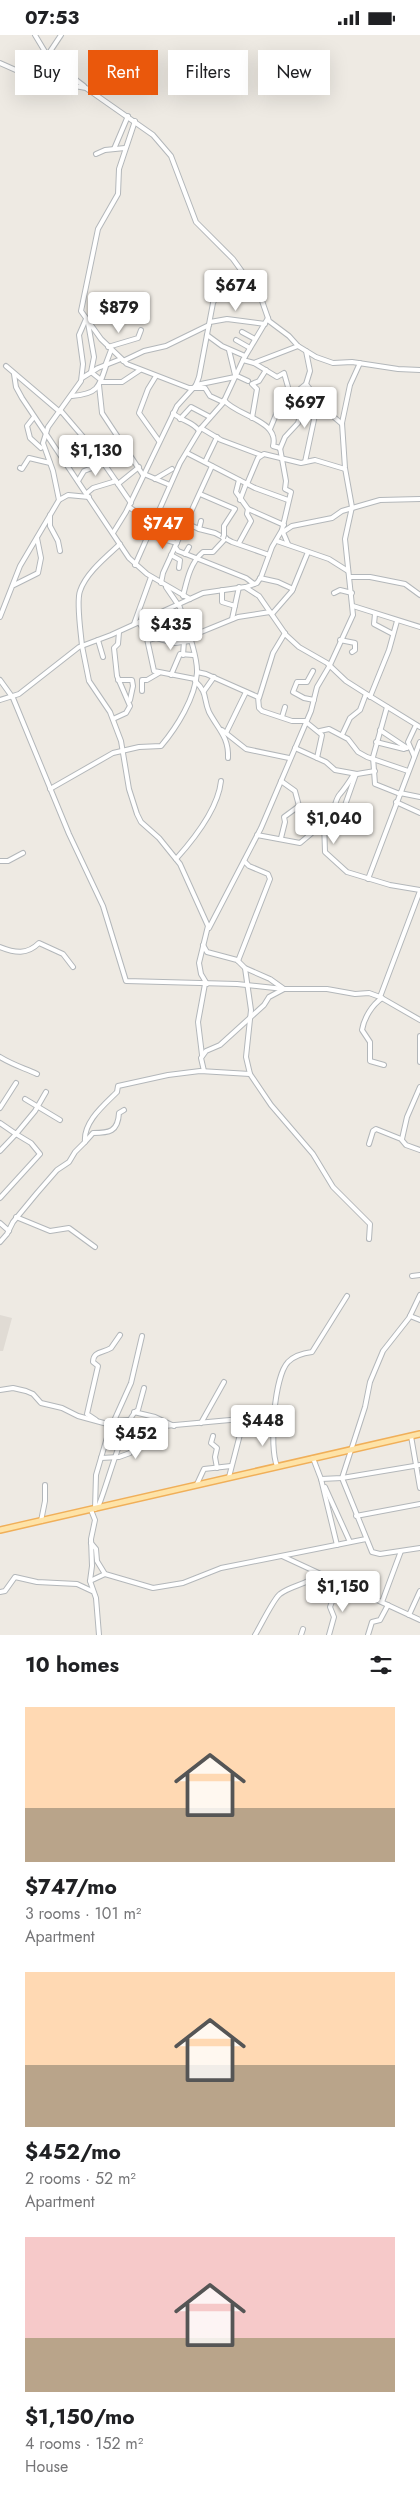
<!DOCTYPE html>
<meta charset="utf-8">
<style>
body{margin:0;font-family:Jost,sans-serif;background:#f2f2f2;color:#202124;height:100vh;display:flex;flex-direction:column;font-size:19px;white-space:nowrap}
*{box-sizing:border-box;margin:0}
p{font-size:16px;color:#757577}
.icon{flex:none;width:28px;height:28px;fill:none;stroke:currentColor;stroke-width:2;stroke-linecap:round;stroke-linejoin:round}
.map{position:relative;height:1600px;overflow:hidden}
.details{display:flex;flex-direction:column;background:#fff;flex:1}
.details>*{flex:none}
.top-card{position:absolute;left:15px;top:15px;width:390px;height:45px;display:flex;gap:10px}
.price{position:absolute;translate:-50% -42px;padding:0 11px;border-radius:5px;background:#fff;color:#222;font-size:16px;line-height:32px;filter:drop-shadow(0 1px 2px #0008)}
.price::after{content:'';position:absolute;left:50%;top:30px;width:15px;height:11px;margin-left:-8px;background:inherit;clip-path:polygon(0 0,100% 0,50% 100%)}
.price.on{background:#ea580c;color:#fff}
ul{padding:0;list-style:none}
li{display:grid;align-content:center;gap:10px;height:265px;padding:0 25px}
li span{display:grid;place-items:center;height:155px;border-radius:0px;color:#555}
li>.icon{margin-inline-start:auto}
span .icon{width:90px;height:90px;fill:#fffc;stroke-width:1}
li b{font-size:21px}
h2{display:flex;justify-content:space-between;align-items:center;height:60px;padding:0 25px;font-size:21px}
.tag{padding:0 18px;border-radius:0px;background:#fff;box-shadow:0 5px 20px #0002;font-size:18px;line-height:45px}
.tag.on{background:#ea580c;color:#fff}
.status{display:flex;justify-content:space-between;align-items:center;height:35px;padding:0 25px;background:#fff;direction:ltr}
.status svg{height:14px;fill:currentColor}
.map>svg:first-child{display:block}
.education{fill:#e0dbd4}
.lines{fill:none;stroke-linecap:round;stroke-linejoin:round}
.minor-casing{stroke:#b3b7ba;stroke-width:6}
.major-casing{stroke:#f0af59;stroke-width:8}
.minor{stroke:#fff;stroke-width:4}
.major{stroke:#fee3a7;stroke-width:5}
.minor-bridge-casing{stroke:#b3b7ba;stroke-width:6;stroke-linecap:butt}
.minor-bridge{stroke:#fff;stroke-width:4}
</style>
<div class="status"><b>07:53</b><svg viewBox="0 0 49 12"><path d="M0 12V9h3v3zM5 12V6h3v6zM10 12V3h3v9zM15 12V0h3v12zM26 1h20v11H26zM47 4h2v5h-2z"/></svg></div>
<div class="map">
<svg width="420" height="1600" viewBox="0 0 420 1600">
<rect width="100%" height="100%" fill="#eeeae3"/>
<polygon class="education" points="0,1280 12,1283 3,1316 0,1316"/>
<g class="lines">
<g class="minor-casing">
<g id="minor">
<polyline points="35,0 50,25 84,51"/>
<polyline points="47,21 61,0"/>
<polyline points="0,28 36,44 86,53 153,100 171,121 196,187 233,224 261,263 269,286 289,301 298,311 316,322 333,328 352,327 398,334 420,335"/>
<polyline points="135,86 119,134 118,159 98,194 81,276 101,304 127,329 189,353 205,353 210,361 223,367"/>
<polyline points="114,114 128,81"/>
<polyline points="96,119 105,115 125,113"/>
<polyline points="210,287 227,284 265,289"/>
<polyline points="88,288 94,322 91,337 101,345"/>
<polyline points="242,297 255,304"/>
<polyline points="207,300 222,311 245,321"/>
<polyline points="236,305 250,313"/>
<polyline points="108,312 138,303 141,295"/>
<polyline points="229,315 235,340 248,346"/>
<polyline points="243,325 254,328 277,342 284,338 290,359"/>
<polyline points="123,326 144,316 166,311 209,290"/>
<polyline points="254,328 298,311"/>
<polyline points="6,331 60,377"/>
<polyline points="105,331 111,315"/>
<polyline points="14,339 16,352 22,363 129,523 147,539 190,564"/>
<polyline points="156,341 148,354 139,378 159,406"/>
<polyline points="82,343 98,333 121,324"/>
<polyline points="101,347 122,347 140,335"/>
<polyline points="306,349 327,376 342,389"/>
<polyline points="99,350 102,378 143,440"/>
<polyline points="196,350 235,342"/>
<path d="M 72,361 C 97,359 99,353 106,331"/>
<path d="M 224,365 C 236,381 280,385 273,411 L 280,413 L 286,446 L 285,454 L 291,457 L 282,495 L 272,512 L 261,542 L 257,548 L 246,552"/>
<polyline points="61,376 96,417 131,468"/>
<path d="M 173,378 C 181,386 194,387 199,396"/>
<polyline points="34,382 27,391 30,403 41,413"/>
<polyline points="252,383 257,354 252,349 259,346 266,335"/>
<polyline points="180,384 191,372 210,382"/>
<polyline points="201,393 221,405 261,420"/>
<polyline points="270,394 280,370 306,349 310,336 306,316"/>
<polyline points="280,414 285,402 298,388 300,381 306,378 316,364"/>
<polyline points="187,418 255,453 288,465"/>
<polyline points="205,427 217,402"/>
<polyline points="305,427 315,380 327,377"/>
<polyline points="20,433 22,434 29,423 50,428"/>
<polyline points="144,439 170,450"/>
<polyline points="155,444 172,434"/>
<polyline points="239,445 236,457 248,474 284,490"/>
<polyline points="78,446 84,436 92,433 97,419"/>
<polyline points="118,449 139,432"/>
<polyline points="247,449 258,423 264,419 301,428 315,425 345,434"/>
<polyline points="87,458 93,453 116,446"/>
<polyline points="200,459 235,474 224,491 224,500"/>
<polyline points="59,465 53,436 43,408 48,392 81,346 83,329 79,300 86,284"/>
<polyline points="240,465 246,449"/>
<polyline points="129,472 154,489"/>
<polyline points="159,476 199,494 215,498 232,507 269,520"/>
<polyline points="50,480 50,491 58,506 60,516"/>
<polyline points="199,494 201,486"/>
<polyline points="282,495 288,509"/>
<polyline points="283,497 292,491 332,483 342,476 380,465 420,464"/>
<polyline points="113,498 126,477 177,371 196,350 199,342 213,268 215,264 243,239"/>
<polyline points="149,500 177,508"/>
<polyline points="277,506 329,524 348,536"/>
<polyline points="239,508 251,486 247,479 248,474"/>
<polyline points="175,512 178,516 196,523"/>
<polyline points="185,519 189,512"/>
<polyline points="171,520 180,525 179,533"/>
<polyline points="196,523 246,543 254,549"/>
<polyline points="135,530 180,428 201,393 223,368 243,325 268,283"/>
<polyline points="349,542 370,542 405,549 420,560"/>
<polyline points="260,543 278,547 293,554"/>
<polyline points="161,548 163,538 212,431"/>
<polyline points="14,550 38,538 41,523 37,503"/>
<polyline points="166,552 179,571"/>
<polyline points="222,555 222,567 235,571"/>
<polyline points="334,558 340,555 352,558"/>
<path d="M 183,561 C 187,545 190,528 203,517 L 213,517 L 226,503"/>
<polyline points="353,571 420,592"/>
<polyline points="272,579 292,556 308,517"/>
<polyline points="375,579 374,589 393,599"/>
<polyline points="0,582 20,531 59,465 68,460 89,462"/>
<polyline points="232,584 239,552"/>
<polyline points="139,587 146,599 154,636 195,644"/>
<polyline points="134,589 151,542"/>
<polyline points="189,602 238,582 270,577"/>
<polyline points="98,605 103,622"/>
<polyline points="148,605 156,603 175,608 190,606"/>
<polyline points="340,605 355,608 355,615 352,617"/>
<polyline points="82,611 89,646 110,677 121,706 129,754 137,779 141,787 159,803 180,829 208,891 199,928 201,939 207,949"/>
<path d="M 82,611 C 81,598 76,567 80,556 C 86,538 106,522 120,509"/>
<polyline points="183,620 184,606"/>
<polyline points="330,630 353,580 345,504 352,472 345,433 342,388 350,350 360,328"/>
<polyline points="313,636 307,647 297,647 293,657 304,663 314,665"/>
<polyline points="197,637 206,639 258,662 259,673 262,676 292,686 306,686"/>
<polyline points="171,640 180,619 193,620"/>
<polyline points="0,645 13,663 69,799 103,871 126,946 237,949 284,954 327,954 355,959 369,958 380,962 420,985"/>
<polyline points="118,645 132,645 133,651 130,665"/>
<path d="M 195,646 C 208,658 203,663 209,677 C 218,694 229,702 228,723"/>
<polyline points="142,656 142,645 147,645 159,638"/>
<polyline points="204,656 214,642"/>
<polyline points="370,662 389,615 397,586"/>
<polyline points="259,663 273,618 285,598"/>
<polyline points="0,665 19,659 79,612 111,600 203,558 245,552 259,561 286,600 299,612 327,628 346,646 368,660 420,692"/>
<polyline points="387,672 373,722 375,749 400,759"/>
<polyline points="282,682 285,672"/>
<polyline points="113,684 126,678 130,671 117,641 114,613 118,609 119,597"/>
<polyline points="306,687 322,700 317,723"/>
<polyline points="222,695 246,714 289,723"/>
<polyline points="380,695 407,713"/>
<polyline points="320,696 329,694 348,704 358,717 367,722 408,736"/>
<polyline points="226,698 246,657"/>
<polyline points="342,700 350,683 360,675 366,659"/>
<polyline points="376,707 404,714 409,712"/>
<polyline points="295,713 326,727 335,735 357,739 375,736"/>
<polyline points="414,721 408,707 416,690"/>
<polyline points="281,746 295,756 299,771 324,786 325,817 347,837 390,850 420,855"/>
<path d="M 50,754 L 113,718 L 139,712 L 161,711 C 177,692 195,663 197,638 C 198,622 185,586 179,570"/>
<polyline points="400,758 420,762"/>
<polyline points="396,767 420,778"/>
<polyline points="344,773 356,739"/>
<path d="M 325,786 C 336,778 334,765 340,759 C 346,752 349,747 354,739"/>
<polyline points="257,800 300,808 325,787"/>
<polyline points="281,803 285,787 284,782 299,771"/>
<path d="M 176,824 C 194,804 218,774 221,746"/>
<polyline points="0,826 8,826 23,818"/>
<polyline points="368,844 420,707"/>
<polyline points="209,893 261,793 311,676 317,652 330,630"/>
<polyline points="203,910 207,917 237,925 245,933 270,944 284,954 269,962 264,970 220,1010 206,1016 201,1023 204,1036"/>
<path d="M 0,912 C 15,918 27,920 39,908 L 63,919 L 73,932"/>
<polyline points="238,926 270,844 268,839 249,831 244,826"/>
<polyline points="245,933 251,975 246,1022 250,1039 271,1070 313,1119 333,1152 370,1189 369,1204"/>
<polyline points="380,962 420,856"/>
<path d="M 382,963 C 372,970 364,983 362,995 L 370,1007 L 370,1026 L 384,1030"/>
<polyline points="420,1001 420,1027"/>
<polyline points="202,1020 198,987 205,949"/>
<path d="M 0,1022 C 13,1030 24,1033 37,1039"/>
<polyline points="25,1064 60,1085"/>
<polyline points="0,1073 16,1048"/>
<polyline points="0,1088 16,1099 35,1076 46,1057"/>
<polyline points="402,1104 407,1082 420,1052"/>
<path d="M 85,1107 L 93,1098 C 109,1098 118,1097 119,1078 L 124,1075"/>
<polyline points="369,1109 373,1096 376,1094 401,1104 406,1110 420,1115"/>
<polyline points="0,1116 16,1099 31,1108 40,1119 0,1163"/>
<polyline points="16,1182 50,1196 69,1193 95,1212"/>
<polyline points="0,1188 9,1196"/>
<path d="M 0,1207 L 7,1199 L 13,1187 L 37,1158 L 57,1135 L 69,1127 L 75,1117 L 85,1107 C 83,1087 104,1070 117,1057 L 118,1051 L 168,1040 L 200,1036 L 250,1039"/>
<polyline points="412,1241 420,1240"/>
<polyline points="420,1260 409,1283 383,1316 370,1347 365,1372 342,1443 372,1517 380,1519 420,1513"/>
<polyline points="410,1281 420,1285"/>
<polyline points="0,1355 13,1353 26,1356 33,1359 41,1368 62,1373 78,1381 111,1390"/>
<polyline points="134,1377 155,1382 174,1391"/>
<path d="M 96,1385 L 87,1379 L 98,1331 L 93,1327 C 93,1316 103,1318 111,1313 L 120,1300"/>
<polyline points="115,1386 128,1385"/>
<polyline points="201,1388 224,1347"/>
<path d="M 123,1400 L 142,1393 L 241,1384 C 254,1383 261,1389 273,1389"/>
<polyline points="213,1401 211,1408 217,1413 215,1422 217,1433"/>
<polyline points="411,1401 420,1453"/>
<polyline points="101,1423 119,1422 130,1418 142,1393"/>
<polyline points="313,1423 321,1444 337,1510"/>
<path d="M 277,1431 C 269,1412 274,1342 288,1327 C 295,1320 304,1318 312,1317 L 347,1261"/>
<polyline points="229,1442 244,1384"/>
<polyline points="321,1444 342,1443 420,1430"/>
<polyline points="197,1449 204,1434 231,1431"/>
<polyline points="325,1452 350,1507"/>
<path d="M 98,1472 C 106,1455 125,1380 138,1375 L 144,1353"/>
<polyline points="95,1474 96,1440 108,1399 131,1348 142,1301"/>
<polyline points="91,1475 95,1485 91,1504 92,1531 90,1546 96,1563 99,1600"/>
<polyline points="356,1481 420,1469"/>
<polyline points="41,1486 45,1466 45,1450"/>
<polyline points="91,1508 96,1514 97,1526 105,1539 153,1553 183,1548 221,1533 366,1504"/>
<polyline points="282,1521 420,1585"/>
<polyline points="90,1546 105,1539"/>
<polyline points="0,1557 5,1556 15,1542 37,1547 77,1549 92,1556"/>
<polyline points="382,1567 401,1516"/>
<polyline points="409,1580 420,1556"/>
<path d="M 255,1600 C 260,1592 274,1563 280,1559 C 292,1550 307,1550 319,1539"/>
<polyline points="301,1600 303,1594"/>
<polyline points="329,1600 334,1582 330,1572 339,1548"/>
<polyline points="368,1600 372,1587 380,1585 388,1570"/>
</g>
</g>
<g class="major-casing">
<polyline id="major" points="0,1495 420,1399"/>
</g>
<use href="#minor" class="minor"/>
<use href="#major" class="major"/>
<g class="minor-bridge-casing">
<polyline id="minor-bridge" points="223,503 224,500"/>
</g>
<use href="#minor-bridge" class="minor-bridge"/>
</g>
</svg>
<b class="price" style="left:236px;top:277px">$674</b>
<b class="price" style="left:119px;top:299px">$879</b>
<b class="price" style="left:305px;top:394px">$697</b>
<b class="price" style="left:96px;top:442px">$1,130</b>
<b class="price on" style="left:163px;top:515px">$747</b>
<b class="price" style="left:171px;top:616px">$435</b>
<b class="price" style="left:334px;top:810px">$1,040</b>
<b class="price" style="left:263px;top:1412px">$448</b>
<b class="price" style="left:136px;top:1425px">$452</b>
<b class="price" style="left:343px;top:1578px">$1,150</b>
<div class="top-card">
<a class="tag">Buy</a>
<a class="tag on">Rent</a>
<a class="tag">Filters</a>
<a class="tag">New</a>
</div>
</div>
<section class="details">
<h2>10 homes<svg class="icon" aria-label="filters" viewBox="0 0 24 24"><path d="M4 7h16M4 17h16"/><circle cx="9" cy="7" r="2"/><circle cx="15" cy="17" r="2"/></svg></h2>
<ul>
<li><span style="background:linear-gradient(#ffd9b3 65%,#b9a48a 0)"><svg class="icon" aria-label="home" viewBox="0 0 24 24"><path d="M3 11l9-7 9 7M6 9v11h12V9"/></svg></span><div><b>$747/mo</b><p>3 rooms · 101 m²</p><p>Apartment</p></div></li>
<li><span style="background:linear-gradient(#ffd9b3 60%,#b9a48a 0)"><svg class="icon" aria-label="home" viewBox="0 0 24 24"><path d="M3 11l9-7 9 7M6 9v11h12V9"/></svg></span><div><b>$452/mo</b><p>2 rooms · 52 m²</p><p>Apartment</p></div></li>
<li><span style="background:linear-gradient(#f6c9c9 65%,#b9a48a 0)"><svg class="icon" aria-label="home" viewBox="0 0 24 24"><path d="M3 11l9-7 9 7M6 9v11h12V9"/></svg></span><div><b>$1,150/mo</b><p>4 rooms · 152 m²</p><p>House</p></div></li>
</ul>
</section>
